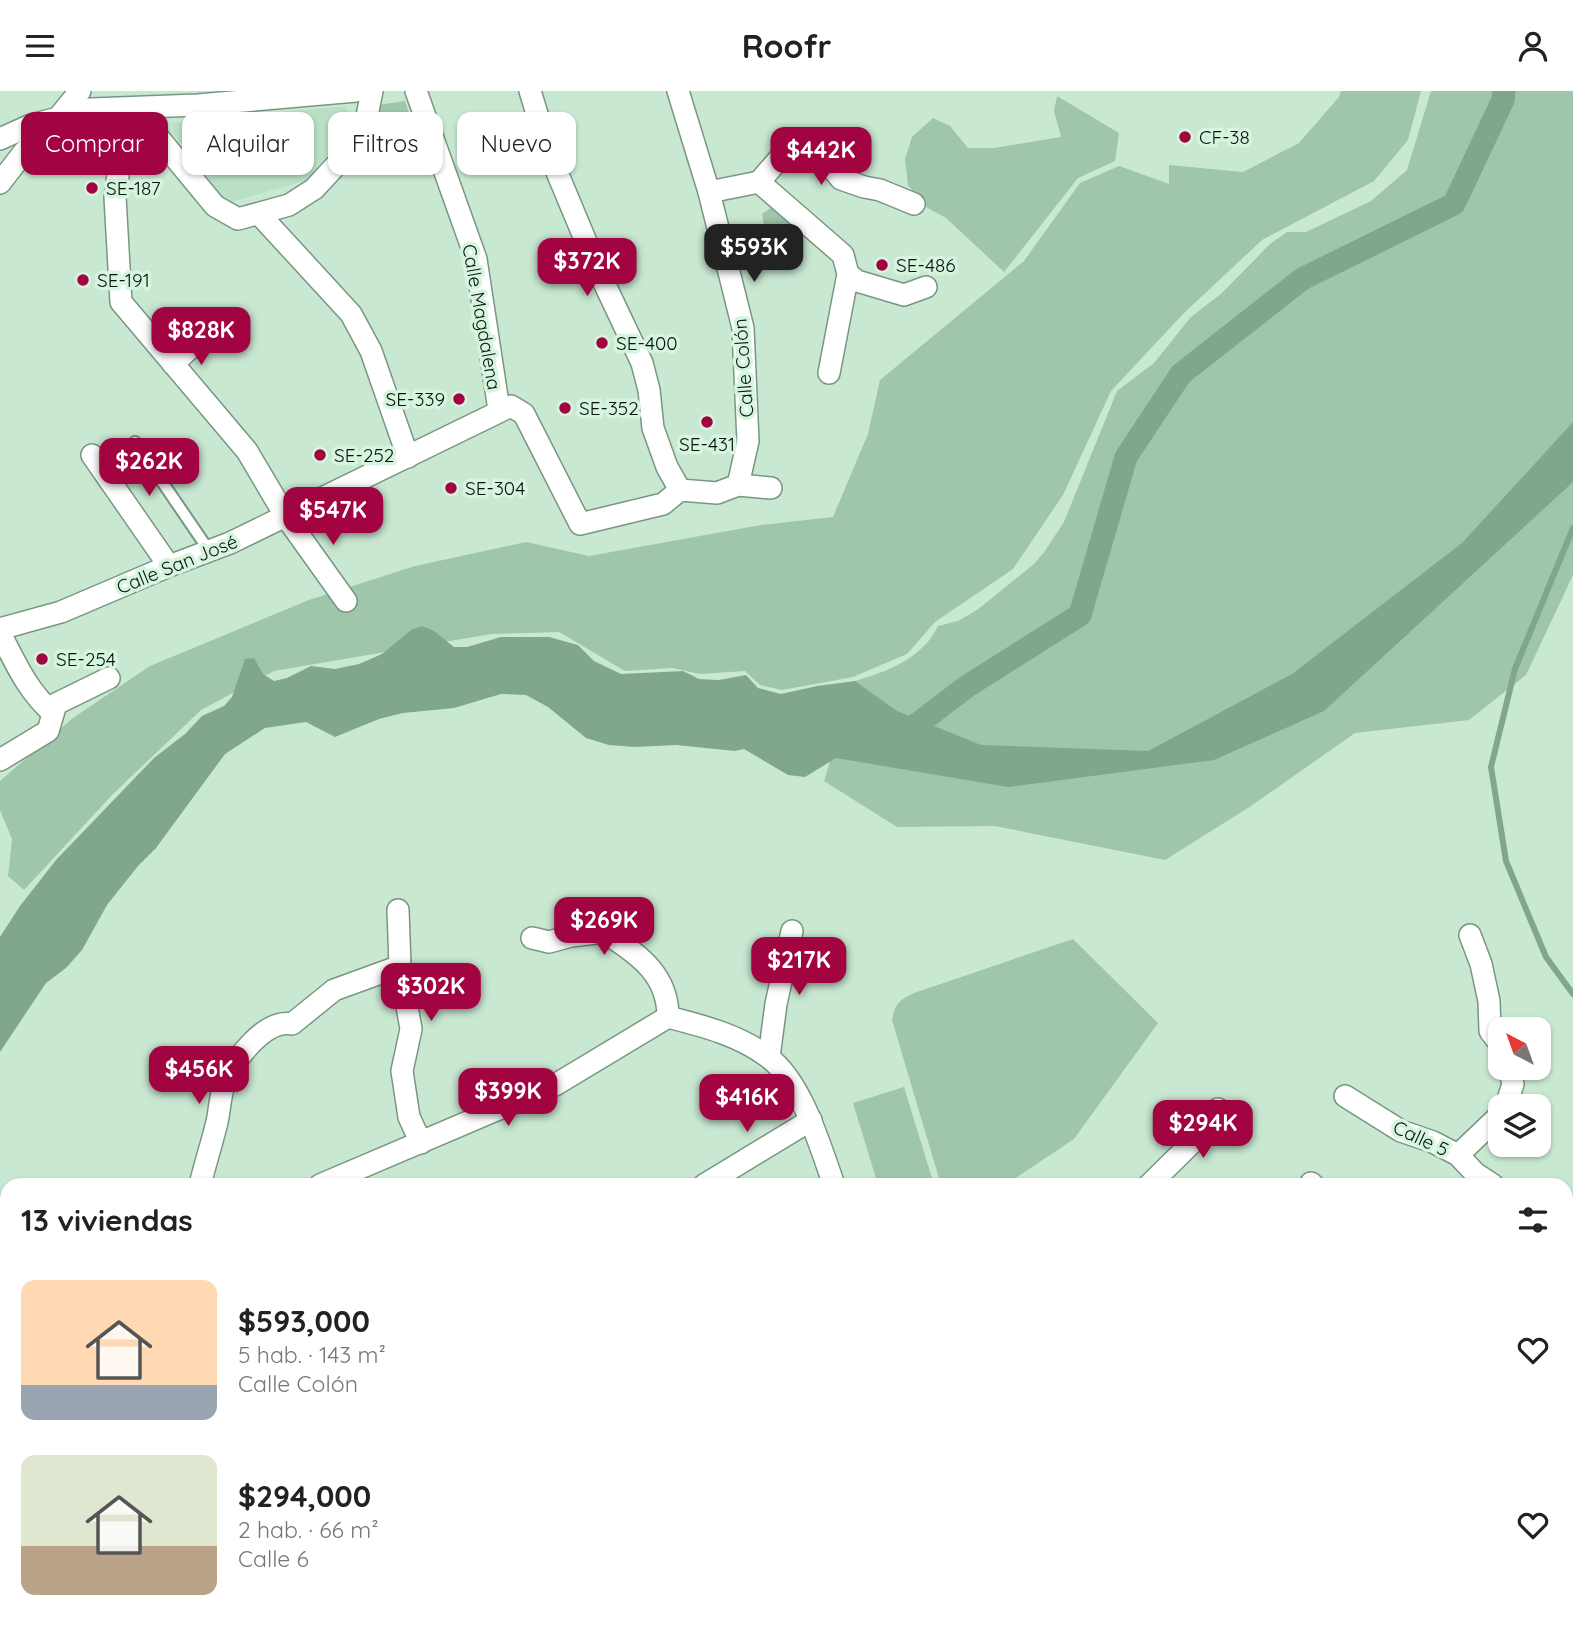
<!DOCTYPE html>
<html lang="es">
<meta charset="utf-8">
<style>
body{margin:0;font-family:Quicksand,sans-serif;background:#f2f2f2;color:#222;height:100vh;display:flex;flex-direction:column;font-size:26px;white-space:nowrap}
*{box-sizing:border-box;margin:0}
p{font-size:23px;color:#767676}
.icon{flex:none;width:38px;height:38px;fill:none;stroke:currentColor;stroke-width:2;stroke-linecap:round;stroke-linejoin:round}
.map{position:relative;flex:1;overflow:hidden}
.drawer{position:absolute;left:0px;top:1087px;width:1573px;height:450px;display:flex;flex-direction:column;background:#fff;border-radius:21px 21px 0 0;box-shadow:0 2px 5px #0004}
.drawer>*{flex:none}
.banner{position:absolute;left:21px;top:21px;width:700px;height:63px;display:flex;gap:14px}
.needle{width:46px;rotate:319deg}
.buttons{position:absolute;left:1488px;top:926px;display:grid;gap:14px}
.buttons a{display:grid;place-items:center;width:63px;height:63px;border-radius:14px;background:#fff;box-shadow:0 2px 5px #0004;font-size:35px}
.price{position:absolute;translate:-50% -60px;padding:0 16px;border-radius:14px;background:#a10440;color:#fff;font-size:23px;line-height:46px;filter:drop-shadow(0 2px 4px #0008)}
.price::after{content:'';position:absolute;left:50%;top:42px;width:21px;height:16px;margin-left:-10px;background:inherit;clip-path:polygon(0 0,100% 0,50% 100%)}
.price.current{background:#222;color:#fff}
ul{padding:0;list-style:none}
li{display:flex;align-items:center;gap:21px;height:175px;padding:0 21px}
li span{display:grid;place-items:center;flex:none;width:196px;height:140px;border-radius:14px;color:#555}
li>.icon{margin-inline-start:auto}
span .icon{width:84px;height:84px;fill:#fffc;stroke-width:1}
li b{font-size:30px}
h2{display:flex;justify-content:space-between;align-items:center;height:84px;padding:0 21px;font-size:30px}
.pill{padding:0 24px;border-radius:14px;background:#fff;box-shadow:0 2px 5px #0004;font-size:24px;line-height:63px}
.pill.current{background:#a10440;color:#fff}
header{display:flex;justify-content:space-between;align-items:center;height:91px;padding:0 21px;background:#fff;font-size:32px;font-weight:700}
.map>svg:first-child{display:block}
.built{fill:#b9dfc4}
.green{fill:#9fc5aa}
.water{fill:#80a78c}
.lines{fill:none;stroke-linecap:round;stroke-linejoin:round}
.stream{stroke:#80a78c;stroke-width:6}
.canal{stroke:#80a78c;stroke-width:23}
.service-casing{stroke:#799682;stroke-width:14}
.minor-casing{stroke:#799682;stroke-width:24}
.service{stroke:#fff;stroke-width:10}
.minor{stroke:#fff;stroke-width:21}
.poi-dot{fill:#a10440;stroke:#d6f5df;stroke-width:2.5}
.labels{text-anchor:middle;stroke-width:7;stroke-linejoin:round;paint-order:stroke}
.poi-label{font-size:19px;fill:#08130b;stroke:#d6f5df;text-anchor:start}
.street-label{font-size:19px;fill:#08130b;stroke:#d6f5df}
</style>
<header><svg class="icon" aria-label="menu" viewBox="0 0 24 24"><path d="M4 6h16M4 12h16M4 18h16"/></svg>Roofr<svg class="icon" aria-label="person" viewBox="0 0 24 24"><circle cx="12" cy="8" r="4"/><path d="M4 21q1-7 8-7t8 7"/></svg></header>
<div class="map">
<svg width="1573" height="1536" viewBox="0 0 1573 1536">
<rect width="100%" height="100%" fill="#c9e8d2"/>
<polygon class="built" points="346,15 354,33 304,90 228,112 174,44 172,32"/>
<g class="green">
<polygon points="1341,0 1421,0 1408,49 1374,90 1262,149 1183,223 1111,300 1063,404 1013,478 935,531 907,563 853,586 782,599 760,594 745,580 700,583 672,577 625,580 559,541 491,543 274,580 201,619 112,704 24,799 8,785 12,748 0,719 0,690 73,627 150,575 309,509 415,475 526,451 589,465 761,434 833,426 868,343 880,289 1024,170 1080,92 1119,75 1169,93 1169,74 1243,81 1299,52 1339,6"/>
<path d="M 1431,0 L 1573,0 L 1573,484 L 1526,584 L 1469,629 L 1355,642 L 1251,715 L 1165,769 L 995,735 L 897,736 L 824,690 L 855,590 C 887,581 923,567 938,535 L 958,530 L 977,519 L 1034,473 L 1045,460 L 1064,431 L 1117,300 L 1154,272 L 1191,226 L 1222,202 L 1270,153 L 1287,141 L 1306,141 L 1371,110 L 1407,79 Z"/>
<polygon points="1057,5 1119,42 1115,70 1078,87 1004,181 946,127 926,116 908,94 905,68 912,46 933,27 950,35 968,57 994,57 1061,46 1054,20"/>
<polygon points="405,10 422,64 403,77 367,42 378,14"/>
<polygon points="773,115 808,145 797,142 786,145 785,148 767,150 762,123"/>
<path d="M 1073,848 L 1158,932 L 1074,1048 L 1005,1094 L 941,1094 L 892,929 C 894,914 900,908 914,902 Z"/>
<polygon points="904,996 934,1094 878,1094 853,1012"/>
</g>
<polygon class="water" points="1573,331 1573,391 1324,620 1214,669 1008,696 836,667 805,686 788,684 744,658 735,660 676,654 635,656 609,654 586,647 548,616 526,604 501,603 454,617 403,622 379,628 335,646 306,631 265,637 225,663 156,757 138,775 107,814 82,859 66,877 46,892 0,961 0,846 20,815 56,769 154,667 185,643 202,625 224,615 232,606 245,568 254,567 263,583 274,590 287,587 311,575 335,578 359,573 382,563 411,539 422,535 434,540 454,556 467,556 501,546 549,546 578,554 594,570 621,583 683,580 699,588 719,589 746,584 758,597 781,603 817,595 855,590 897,620 981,654 1148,660 1292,583 1462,452"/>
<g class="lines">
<polyline class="stream" points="1573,437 1515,578 1491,676 1506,770 1546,866 1573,903"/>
<polyline class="canal" points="898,648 966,596 1080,524 1126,366 1181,283 1302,188 1454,113 1503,9 1504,0"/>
<g class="service-casing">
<polyline id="service" points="135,351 210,461"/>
</g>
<g class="minor-casing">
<g id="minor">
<polyline points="416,0 476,168 499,319"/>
<polyline points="530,0 549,62 597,177 642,272 649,299 653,337 667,376 680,399"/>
<polyline points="678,0 709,101 743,237 748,350 738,394"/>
<polyline points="127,18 115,106 121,211 247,360 286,426 346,510"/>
<polyline points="127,18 153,40 215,115 238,128 289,114 314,98 339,71 365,35 372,0"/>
<polyline points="0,48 31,34 58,27 80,0"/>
<polyline points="759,91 787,59 821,64 841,88 864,96 880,99 914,113"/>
<polyline points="0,92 24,61 58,27 91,18 198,14 356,0"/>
<polyline points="709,101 759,91 843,164 848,183 829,282"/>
<polyline points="260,124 351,223 371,260 408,366"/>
<polyline points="848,183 857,190 904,204 926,196"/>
<polyline points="173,273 200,248"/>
<polyline points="92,364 169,475"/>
<polyline points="0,538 61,521 169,475 230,452 511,315 524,323 580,433 663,413 680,399 717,402 738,394 771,397"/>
<path d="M 0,542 C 15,571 28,601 53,622"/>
<polyline points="0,669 48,640 56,613 109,587"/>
<polyline points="398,819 400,875 411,938 402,980 409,1026 421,1052"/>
<polyline points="1470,844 1481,873 1489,910 1490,940 1500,953"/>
<path d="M 532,847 L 549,851 L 571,845 L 604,841 C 637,863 668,882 668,926"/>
<polyline points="769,966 776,913 792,840"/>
<polyline points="1345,1005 1401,1040 1433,1051 1458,1064 1475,1082 1493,1094"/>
<polyline points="1506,1015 1513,993 1509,976"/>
<polyline points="1458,1064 1500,1024"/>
<polyline points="1311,1092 1313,1094"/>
<path d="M 200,1094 C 205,1073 212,1052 217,1031 C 220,1018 220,1001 226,989 C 236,967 265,928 292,933 L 334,899 L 400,875"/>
<path d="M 320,1094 L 555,994 L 668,926 C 703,935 739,944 768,966 C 802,991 820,1055 834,1094"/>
<polyline points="704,1094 811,1029"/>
<polyline points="1149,1094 1213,1031 1218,1018"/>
<polyline points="1566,1190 1573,1195"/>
<polyline points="0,1313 7,1319"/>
<polyline points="0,1387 7,1378"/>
<polyline points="1566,1421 1573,1408"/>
<polyline points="560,1530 562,1536"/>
<polyline points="991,1530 1001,1536"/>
<polyline points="1236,1530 1243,1536"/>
<polyline points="98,1536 98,1530"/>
<polyline points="771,1536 775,1530"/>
<polyline points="955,1536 959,1530"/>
<polyline points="1335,1536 1340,1530"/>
<polyline points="1506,1536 1510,1530"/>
</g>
</g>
<use href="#service" class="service"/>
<use href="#minor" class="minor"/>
</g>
<g class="poi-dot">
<circle cx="1185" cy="46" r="7"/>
<circle cx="92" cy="97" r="7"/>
<circle cx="882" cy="174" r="7"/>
<circle cx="83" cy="189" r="7"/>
<circle cx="602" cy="252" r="7"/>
<circle cx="459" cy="308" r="7"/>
<circle cx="565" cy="317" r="7"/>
<circle cx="707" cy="331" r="7"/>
<circle cx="320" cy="364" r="7"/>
<circle cx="451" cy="397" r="7"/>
<circle cx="42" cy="568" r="7"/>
</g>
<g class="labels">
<g class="poi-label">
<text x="1199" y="53">CF-38</text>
<text x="106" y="104">SE-187</text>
<text x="896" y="181">SE-486</text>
<text x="97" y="196">SE-191</text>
<text x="616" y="259">SE-400</text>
<text x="445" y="315" text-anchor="end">SE-339</text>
<text x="579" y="324">SE-352</text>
<text x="707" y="360" text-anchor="middle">SE-431</text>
<text x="334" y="371">SE-252</text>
<text x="465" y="404">SE-304</text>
<text x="56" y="575">SE-254</text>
</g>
<g class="street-label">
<text transform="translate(482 226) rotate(80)" y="7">Calle Magdalena</text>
<text transform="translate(743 277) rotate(-94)" y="7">Calle Colón</text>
<text transform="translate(177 473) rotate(-22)" y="7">Calle San José</text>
<text transform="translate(1421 1047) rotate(25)" y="7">Calle 5</text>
</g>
</g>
</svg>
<div class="buttons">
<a><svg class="needle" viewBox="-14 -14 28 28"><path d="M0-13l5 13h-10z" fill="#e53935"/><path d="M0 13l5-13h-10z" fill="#767676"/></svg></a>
<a><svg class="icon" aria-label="layers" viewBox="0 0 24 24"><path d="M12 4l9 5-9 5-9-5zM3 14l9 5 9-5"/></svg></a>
</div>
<b class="price" style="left:821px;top:96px">$442K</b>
<b class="price current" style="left:754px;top:193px">$593K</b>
<b class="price" style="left:587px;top:207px">$372K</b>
<b class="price" style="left:201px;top:276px">$828K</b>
<b class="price" style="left:149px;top:407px">$262K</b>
<b class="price" style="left:333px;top:456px">$547K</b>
<b class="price" style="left:604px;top:866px">$269K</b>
<b class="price" style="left:799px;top:906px">$217K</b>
<b class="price" style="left:431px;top:932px">$302K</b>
<b class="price" style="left:199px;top:1015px">$456K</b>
<b class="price" style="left:508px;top:1037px">$399K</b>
<b class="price" style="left:747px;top:1043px">$416K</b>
<b class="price" style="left:1203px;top:1069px">$294K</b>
<div class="banner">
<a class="pill current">Comprar</a>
<a class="pill">Alquilar</a>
<a class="pill">Filtros</a>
<a class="pill">Nuevo</a>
</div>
<section class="drawer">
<h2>13 viviendas<svg class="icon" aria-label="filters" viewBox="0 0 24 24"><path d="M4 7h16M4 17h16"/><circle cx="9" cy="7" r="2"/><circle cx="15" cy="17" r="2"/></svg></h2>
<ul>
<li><span style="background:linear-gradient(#ffd9b3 75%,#9aa5b1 0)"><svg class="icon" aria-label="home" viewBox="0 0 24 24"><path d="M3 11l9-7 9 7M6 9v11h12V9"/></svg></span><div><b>$593,000</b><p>5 hab. · 143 m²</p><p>Calle Colón</p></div><svg class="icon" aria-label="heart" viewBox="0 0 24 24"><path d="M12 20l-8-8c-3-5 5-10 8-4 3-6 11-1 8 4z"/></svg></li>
<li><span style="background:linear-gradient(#dfe7d0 65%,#b9a48a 0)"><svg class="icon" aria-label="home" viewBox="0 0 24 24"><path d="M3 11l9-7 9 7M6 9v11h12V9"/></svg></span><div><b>$294,000</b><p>2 hab. · 66 m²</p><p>Calle 6</p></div><svg class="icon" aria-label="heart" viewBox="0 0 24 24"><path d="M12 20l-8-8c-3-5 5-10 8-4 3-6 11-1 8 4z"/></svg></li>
</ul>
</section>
</div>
